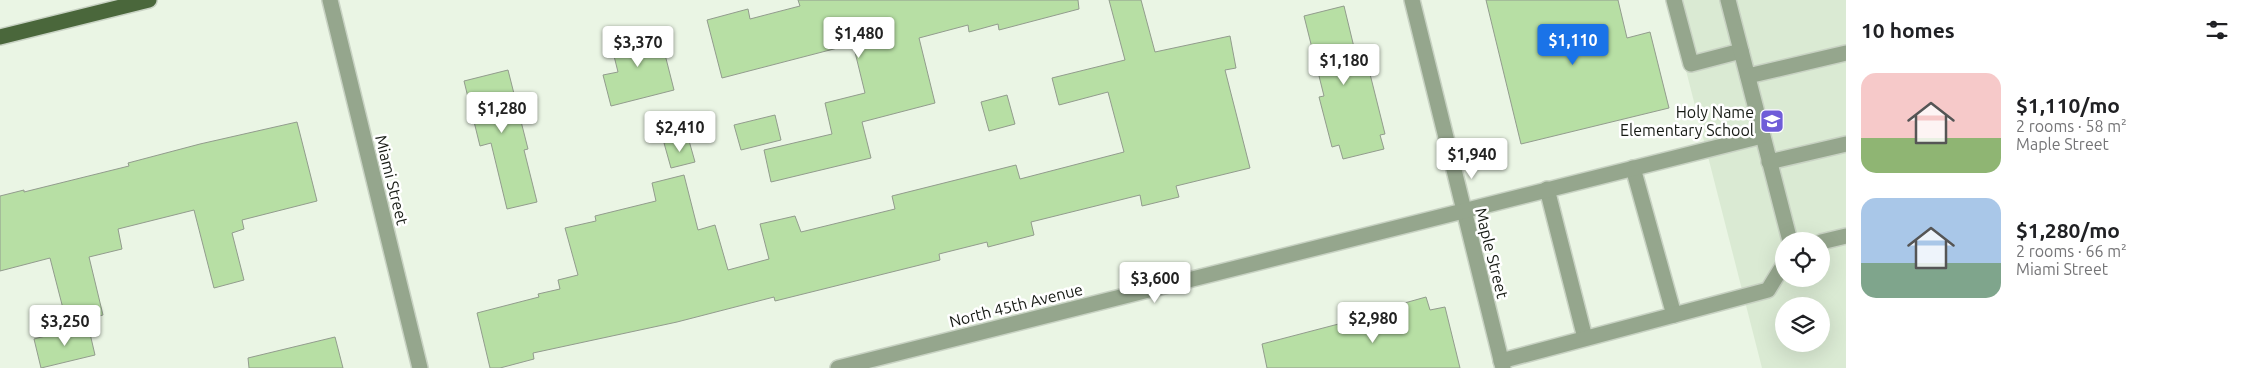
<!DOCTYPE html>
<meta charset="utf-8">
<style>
body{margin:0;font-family:Ubuntu,sans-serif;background:#f2f2f2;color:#202124;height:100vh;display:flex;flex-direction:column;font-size:19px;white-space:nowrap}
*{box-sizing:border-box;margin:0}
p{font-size:16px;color:#757577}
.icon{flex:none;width:28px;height:28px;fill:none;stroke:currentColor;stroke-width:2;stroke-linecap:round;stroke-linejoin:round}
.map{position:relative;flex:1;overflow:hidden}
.sheet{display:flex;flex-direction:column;background:#fff;width:400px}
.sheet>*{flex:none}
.buttons{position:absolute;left:1775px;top:232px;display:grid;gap:10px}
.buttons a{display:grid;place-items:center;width:55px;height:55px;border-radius:50%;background:#fff;box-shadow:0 5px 20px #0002;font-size:25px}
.price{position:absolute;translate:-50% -42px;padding:0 11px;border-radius:5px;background:#fff;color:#222;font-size:16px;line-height:32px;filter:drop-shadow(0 1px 2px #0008)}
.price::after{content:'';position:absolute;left:50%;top:30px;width:15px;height:11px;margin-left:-8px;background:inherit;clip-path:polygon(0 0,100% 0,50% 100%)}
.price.on{background:#1a73e8;color:#fff}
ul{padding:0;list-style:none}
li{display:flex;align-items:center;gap:15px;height:125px;padding:0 15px}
li span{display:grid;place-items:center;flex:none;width:140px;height:100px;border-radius:15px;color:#555}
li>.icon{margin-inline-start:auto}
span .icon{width:60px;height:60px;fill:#fffc;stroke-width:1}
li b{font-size:21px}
h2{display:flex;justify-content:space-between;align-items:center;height:60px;padding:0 15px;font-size:21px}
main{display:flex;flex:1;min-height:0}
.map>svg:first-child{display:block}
.built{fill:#daead3;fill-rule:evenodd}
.building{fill:#b7dfa4;stroke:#929c8d}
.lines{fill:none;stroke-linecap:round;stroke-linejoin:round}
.minor-casing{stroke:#c8d2c3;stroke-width:18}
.major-casing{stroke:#c8d2c3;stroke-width:18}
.minor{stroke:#95a68d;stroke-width:15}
.major{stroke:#4a673b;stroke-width:15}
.labels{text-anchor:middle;stroke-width:5;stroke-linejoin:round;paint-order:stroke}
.poi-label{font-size:16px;fill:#161a14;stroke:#fff;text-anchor:end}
.street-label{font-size:16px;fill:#161a14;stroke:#fff}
</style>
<main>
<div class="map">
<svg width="1846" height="368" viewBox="0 0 1846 368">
<rect width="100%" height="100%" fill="#eaf5e4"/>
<path class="built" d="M 1668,0 L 1846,0 L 1846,368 L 1762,368 ZM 1784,241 L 1821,241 L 1821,279 L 1784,279 ZM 1784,306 L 1821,306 L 1821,344 L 1784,344 Z"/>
<g class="building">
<polygon points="798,0 1078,0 1079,9 999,30 998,24 969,32 968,25 919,38 935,103 862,122 871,158 771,182 764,150 832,134 825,103 865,93 853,44 722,78 707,20 748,9 750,19 800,6"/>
<polygon points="1109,0 1141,0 1155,52 1230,36 1236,68 1225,70 1250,168 1176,186 1179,197 1142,206 1140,195 1031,222 1034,235 988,247 987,242 939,254 940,260 775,301 774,297 677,322 533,353 534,359 500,368 490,368 477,313 539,297 538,294 560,289 558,280 578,275 565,228 596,221 595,216 656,201 652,183 684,175 698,230 715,225 728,270 769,259 760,224 795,216 801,232 895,209 892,196 1016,165 1020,179 1124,152 1108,92 1059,105 1052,78 1125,60"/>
<polygon points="1486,0 1618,0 1627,38 1650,32 1669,108 1521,144"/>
<polygon points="1344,6 1360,72 1369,70 1385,134 1380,135 1384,149 1343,159 1339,145 1332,147 1319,97 1324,96 1304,16"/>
<polygon points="658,27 674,90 611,106 603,75 618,72 610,40"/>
<polygon points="508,70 528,149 524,150 537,202 507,209 491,143 480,146 464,81"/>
<polygon points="1007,95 1015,124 989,131 981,102"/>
<polygon points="775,115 781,140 741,150 734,125"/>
<polygon points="297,122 317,201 242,220 244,229 232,233 244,280 214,288 194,210 118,229 122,249 89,257 103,315 67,324 50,258 0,271 0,196 24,190 24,192 129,166 128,163 200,144"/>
<polygon points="688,137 695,162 671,168 664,143"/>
<polygon points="1426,297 1430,310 1445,307 1460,368 1267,368 1262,344 1350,321 1352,328 1403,314 1401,304"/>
<polygon points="88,325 95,355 41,368 34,339"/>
<polygon points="335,337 343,368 249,368 248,358"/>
</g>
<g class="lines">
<g class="minor-casing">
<g id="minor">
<polyline points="330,0 420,368"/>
<polyline points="1412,0 1503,368"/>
<polyline points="1674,0 1691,64 1741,51"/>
<polyline points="1728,0 1790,241"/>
<polyline points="1748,76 1846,53"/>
<polyline points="1769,162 1846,144"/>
<polyline points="1633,168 1674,315"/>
<polyline points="1547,189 1585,338"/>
<polyline points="1821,242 1846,236"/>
<polyline points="1501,361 1768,290 1784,264"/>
<polyline points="838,368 1762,136"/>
</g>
</g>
<g class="major-casing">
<polyline id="major" points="0,37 149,0"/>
</g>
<use href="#minor" class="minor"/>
<use href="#major" class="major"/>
</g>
<defs>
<g id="school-square" transform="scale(1.25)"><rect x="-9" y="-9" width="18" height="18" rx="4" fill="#6f5dd8" stroke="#fff"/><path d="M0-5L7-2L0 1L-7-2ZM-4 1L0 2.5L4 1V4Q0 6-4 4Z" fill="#fff"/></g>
</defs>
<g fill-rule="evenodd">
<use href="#school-square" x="1772" y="121"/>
</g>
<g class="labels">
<g class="poi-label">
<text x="1754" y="118">Holy Name<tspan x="1754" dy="18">Elementary School</tspan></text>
</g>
<g class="street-label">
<text transform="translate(392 180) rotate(76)" y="6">Miami Street</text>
<text transform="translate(1492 253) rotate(76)" y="6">Maple Street</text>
<text transform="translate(1016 305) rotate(-14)" y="6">North 45th Avenue</text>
</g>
</g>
</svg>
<div class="buttons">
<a><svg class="icon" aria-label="locate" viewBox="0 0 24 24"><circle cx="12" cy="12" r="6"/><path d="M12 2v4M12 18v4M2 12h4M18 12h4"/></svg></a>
<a><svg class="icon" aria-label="layers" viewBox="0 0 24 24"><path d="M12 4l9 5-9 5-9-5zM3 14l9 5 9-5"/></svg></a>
</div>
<b class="price" style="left:859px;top:59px">$1,480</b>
<b class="price on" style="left:1573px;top:66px">$1,110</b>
<b class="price" style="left:638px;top:68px">$3,370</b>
<b class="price" style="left:1344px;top:86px">$1,180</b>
<b class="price" style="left:502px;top:134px">$1,280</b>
<b class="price" style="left:680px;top:153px">$2,410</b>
<b class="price" style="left:1472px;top:180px">$1,940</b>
<b class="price" style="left:1155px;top:304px">$3,600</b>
<b class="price" style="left:1373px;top:344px">$2,980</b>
<b class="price" style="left:65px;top:347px">$3,250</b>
</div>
<section class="sheet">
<h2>10 homes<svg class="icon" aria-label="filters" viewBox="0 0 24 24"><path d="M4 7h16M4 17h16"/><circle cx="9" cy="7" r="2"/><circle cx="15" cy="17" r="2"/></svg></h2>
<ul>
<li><span style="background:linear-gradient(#f6c9c9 65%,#8fb573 0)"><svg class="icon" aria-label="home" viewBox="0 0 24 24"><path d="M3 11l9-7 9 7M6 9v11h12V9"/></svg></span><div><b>$1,110/mo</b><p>2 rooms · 58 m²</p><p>Maple Street</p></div></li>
<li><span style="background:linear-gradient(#a9c7e8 65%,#7fa58c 0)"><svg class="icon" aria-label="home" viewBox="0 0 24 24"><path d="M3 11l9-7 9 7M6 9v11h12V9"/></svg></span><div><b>$1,280/mo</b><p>2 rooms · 66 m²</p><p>Miami Street</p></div></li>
</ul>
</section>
</main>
